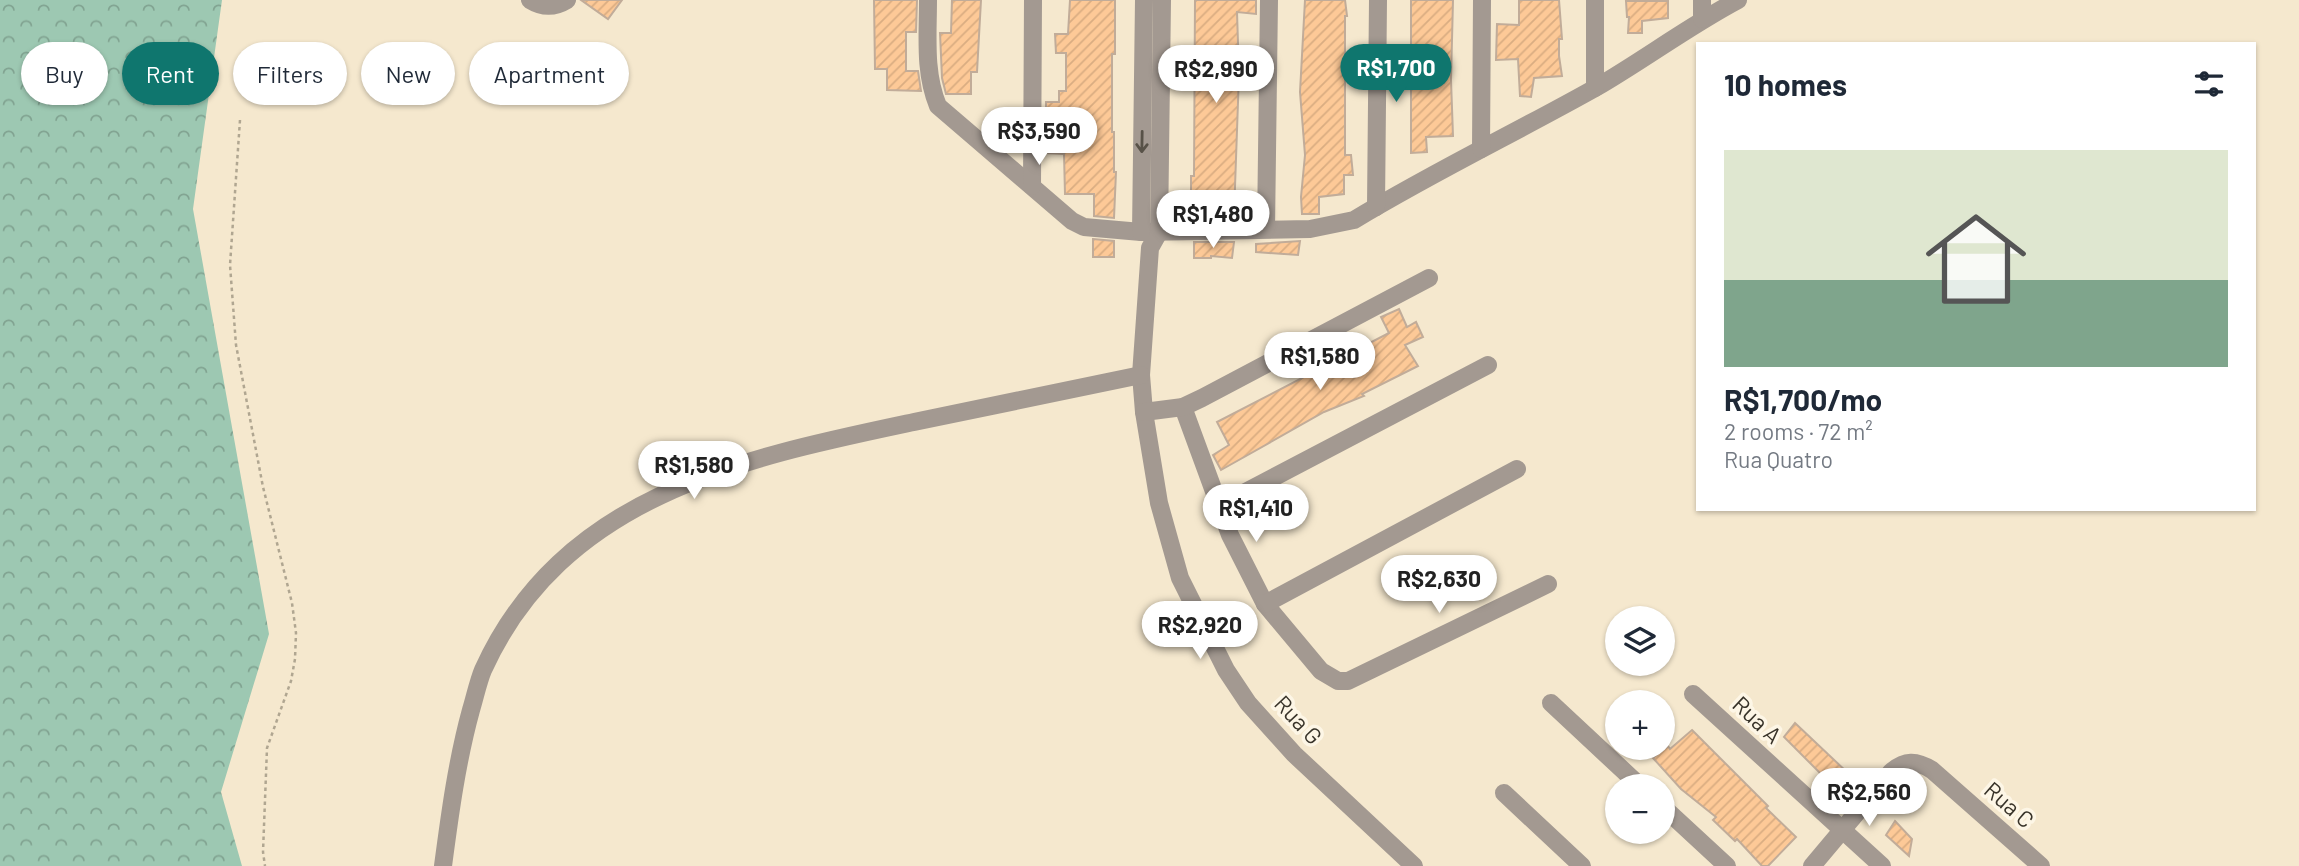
<!DOCTYPE html>
<meta charset="utf-8">
<style>
body{margin:0;font-family:Barlow,sans-serif;background:#f6f6f7;color:#1f2937;height:100vh;display:flex;flex-direction:column;font-size:26px;white-space:nowrap}
*{box-sizing:border-box;margin:0}
p{font-size:23px;color:#747a83}
.icon{flex:none;width:38px;height:38px;fill:none;stroke:currentColor;stroke-width:2;stroke-linecap:round;stroke-linejoin:round}
.map{position:relative;flex:1;overflow:hidden}
.details{position:absolute;left:1696px;top:42px;width:560px;height:469px;display:flex;flex-direction:column;background:#fff;border-radius:0px;box-shadow:0 2px 5px #0004}
.details>*{flex:none}
.banner{position:absolute;left:21px;top:42px;width:665px;height:63px;display:flex;gap:14px}
.buttons{position:absolute;left:1605px;top:606px;display:grid;gap:14px}
.buttons a{display:grid;place-items:center;width:70px;height:70px;border-radius:50%;background:#fff;box-shadow:0 2px 5px #0004;font-size:35px}
.price{position:absolute;translate:-50% -60px;padding:0 16px;border-radius:24px;background:#fff;color:#222;font-size:23px;line-height:46px;filter:drop-shadow(0 2px 4px #0008)}
.price::after{content:'';position:absolute;left:50%;top:42px;width:21px;height:16px;margin-left:-10px;background:inherit;clip-path:polygon(0 0,100% 0,50% 100%)}
.price.selected{background:#0f766e;color:#fff}
ul{padding:0;list-style:none}
li{display:grid;align-content:center;gap:14px;height:371px;padding:0 28px}
li span{display:grid;place-items:center;height:217px;border-radius:0px;color:#555}
li>.icon{margin-inline-start:auto}
span .icon{width:126px;height:126px;fill:#fffc;stroke-width:1}
li b{font-size:30px}
h2{display:flex;justify-content:space-between;align-items:center;height:84px;padding:0 28px;font-size:30px}
.pill{padding:0 24px;border-radius:32px;background:#fff;box-shadow:0 2px 5px #0004;font-size:24px;line-height:63px}
.pill.selected{background:#0f766e;color:#fff}
.map>svg:first-child{display:block}
.forest{fill:url(#forest-crowns)}
.building{fill:url(#building-hatch);stroke:#c1ac99;stroke-width:2}
.lines{fill:none;stroke-linecap:round;stroke-linejoin:round}
.path{stroke:#b0a691;stroke-width:2.5;stroke-dasharray:3.5 3.5;stroke-linecap:butt}
.minor{stroke:#a39991;stroke-width:18}
.oneway{stroke:#585248}
.labels{text-anchor:middle;stroke-width:7;stroke-linejoin:round;paint-order:stroke}
.street-label{font-size:23px;fill:#383329;stroke:#fdf6e6}
</style>
<div class="map">
<svg width="2299" height="866" viewBox="0 0 2299 866">
<defs>
<pattern id="forest-crowns" width="20" height="18" patternUnits="userSpaceOnUse" patternTransform="scale(1.75)"><rect width="20" height="18" fill="#9dc8b2"/><path d="M2 6a3 3 0 1 1 6 0M12 15a3 3 0 1 1 6 0" fill="none" stroke="#81a391"/></pattern>
<pattern id="building-hatch" width="6" height="6" patternUnits="userSpaceOnUse" patternTransform="scale(1.75)"><rect width="6" height="6" fill="#fdc997"/><path d="M-1 1l2-2M0 6l6-6M5 7l2-2" fill="none" stroke="#daad82"/></pattern>
</defs>
<rect width="100%" height="100%" fill="#f5e8ce"/>
<polygon class="forest" points="0,0 222,0 193,209 269,634 221,792 242,866 0,866"/>
<g class="building">
<polygon points="581,0 622,0 608,19"/>
<polygon points="874,0 917,0 916,32 906,32 906,71 918,71 921,91 887,90 887,69 875,69"/>
<polygon points="952,0 981,0 977,72 971,72 971,94 946,94 942,78 940,33 951,33"/>
<polygon points="1070,0 1115,0 1115,54 1112,54 1112,132 1114,132 1114,172 1116,172 1114,218 1094,216 1094,194 1065,194 1064,154 1046,153 1046,102 1059,102 1059,91 1066,91 1066,53 1056,53 1055,34 1068,34"/>
<polygon points="1195,0 1256,0 1256,14 1237,12 1239,74 1234,215 1194,215 1191,192 1191,176 1194,176"/>
<polygon points="1305,0 1345,0 1347,16 1345,16 1345,155 1351,155 1353,175 1344,175 1344,194 1319,197 1319,214 1302,214 1301,197 1305,155 1300,92"/>
<polygon points="1411,0 1453,0 1451,80 1453,136 1426,137 1427,152 1411,153"/>
<polygon points="1519,0 1559,0 1562,39 1559,39 1559,56 1562,76 1534,78 1531,97 1520,96 1518,59 1496,60 1497,24 1519,25"/>
<polygon points="1626,1 1668,1 1668,18 1642,21 1642,33 1628,33 1629,17 1627,17"/>
<polygon points="1093,239 1114,241 1114,257 1093,257"/>
<polygon points="1300,241 1298,255 1256,252 1256,244"/>
<polygon points="1194,242 1234,242 1232,258 1211,256 1211,258 1194,258"/>
<polygon points="1399,309 1407,327 1416,322 1423,337 1405,345 1418,366 1362,394 1364,396 1324,412 1221,470 1213,455 1229,445 1217,422 1389,333 1381,317"/>
<polygon points="1795,723 1849,774 1836,789 1784,737"/>
<polygon points="1692,730 1768,806 1766,808 1796,837 1768,866 1762,866 1737,839 1735,841 1713,820 1716,817 1681,789 1653,758 1668,746 1670,749"/>
<polygon points="1895,821 1912,839 1909,856 1886,835"/>
</g>
<g class="lines">
<polyline class="path" points="240,120 230,265 236,345 263,487 292,603 296,633 295,659 291,681 267,748 263,852 265,866"/>
<g class="minor">
<path d="M 530,0 C 543,8 554,8 567,0"/>
<path d="M 928,0 C 928,36 924,72 938,106 L 1072,221 L 1084,227 L 1141,232 L 1310,229 L 1354,220 C 1433,172 1517,132 1597,87 C 1645,59 1689,26 1738,0"/>
<polyline points="1162,0 1159,232 1150,248 1141,375 1144,412 1159,503 1180,578 1226,670 1248,703 1294,754 1414,866"/>
<polyline points="1595,0 1595,88"/>
<polyline points="1702,19 1702,0"/>
<polyline points="1481,149 1482,0"/>
<polyline points="1032,186 1033,0"/>
<polyline points="1376,207 1378,0"/>
<polyline points="1266,229 1269,0"/>
<polyline points="1141,232 1144,0"/>
<polyline points="1183,407 1230,535 1265,604 1321,671 1338,681 1348,681 1548,584"/>
<polyline points="1144,412 1183,407 1202,398 1429,278"/>
<polyline points="1219,506 1488,365"/>
<polyline points="1265,604 1517,469"/>
<polyline points="1693,694 1882,866"/>
<polyline points="1551,703 1640,786"/>
<polyline points="1504,793 1582,866"/>
<polyline points="1662,806 1727,866"/>
<path d="M 443,866 C 450,813 457,761 471,710 C 475,697 478,682 483,670 C 563,494 744,458 914,422 C 990,406 1066,390 1141,375"/>
<path d="M 1812,866 L 1891,772 C 1905,760 1916,760 1932,770 L 2041,866"/>
</g>
</g>
<defs><path id="oneway-shaft" d="M-6 0H5M1.5-3L5.5 0L1.5 3" fill="none" stroke-width="1.6" stroke-linecap="round" stroke-linejoin="round" transform="scale(1.75)"/></defs>
<use class="oneway" href="#oneway-shaft" transform="translate(1142 142) rotate(91)"/>
<g class="labels">
<g class="street-label">
<text transform="translate(1298 720) rotate(47)" y="8">Rua G</text>
<text transform="translate(1757 720) rotate(43)" y="8">Rua A</text>
<text transform="translate(2009 805) rotate(41)" y="8">Rua C</text>
</g>
</g>
</svg>
<div class="buttons">
<a><svg class="icon" aria-label="layers" viewBox="0 0 24 24"><path d="M12 4l9 5-9 5-9-5zM3 14l9 5 9-5"/></svg></a>
<a>+</a>
<a>−</a>
</div>
<b class="price selected" style="left:1396px;top:104px">R$1,700</b>
<b class="price" style="left:1216px;top:105px">R$2,990</b>
<b class="price" style="left:1039px;top:167px">R$3,590</b>
<b class="price" style="left:1213px;top:250px">R$1,480</b>
<b class="price" style="left:1320px;top:392px">R$1,580</b>
<b class="price" style="left:694px;top:501px">R$1,580</b>
<b class="price" style="left:1256px;top:544px">R$1,410</b>
<b class="price" style="left:1439px;top:615px">R$2,630</b>
<b class="price" style="left:1200px;top:661px">R$2,920</b>
<b class="price" style="left:1869px;top:828px">R$2,560</b>
<div class="banner">
<a class="pill">Buy</a>
<a class="pill selected">Rent</a>
<a class="pill">Filters</a>
<a class="pill">New</a>
<a class="pill">Apartment</a>
</div>
<section class="details">
<h2>10 homes<svg class="icon" aria-label="filters" viewBox="0 0 24 24"><path d="M4 7h16M4 17h16"/><circle cx="9" cy="7" r="2"/><circle cx="15" cy="17" r="2"/></svg></h2>
<ul>
<li><span style="background:linear-gradient(#dfe7d0 60%,#7fa58c 0)"><svg class="icon" aria-label="home" viewBox="0 0 24 24"><path d="M3 11l9-7 9 7M6 9v11h12V9"/></svg></span><div><b>R$1,700/mo</b><p>2 rooms · 72 m²</p><p>Rua Quatro</p></div></li>
</ul>
</section>
</div>
